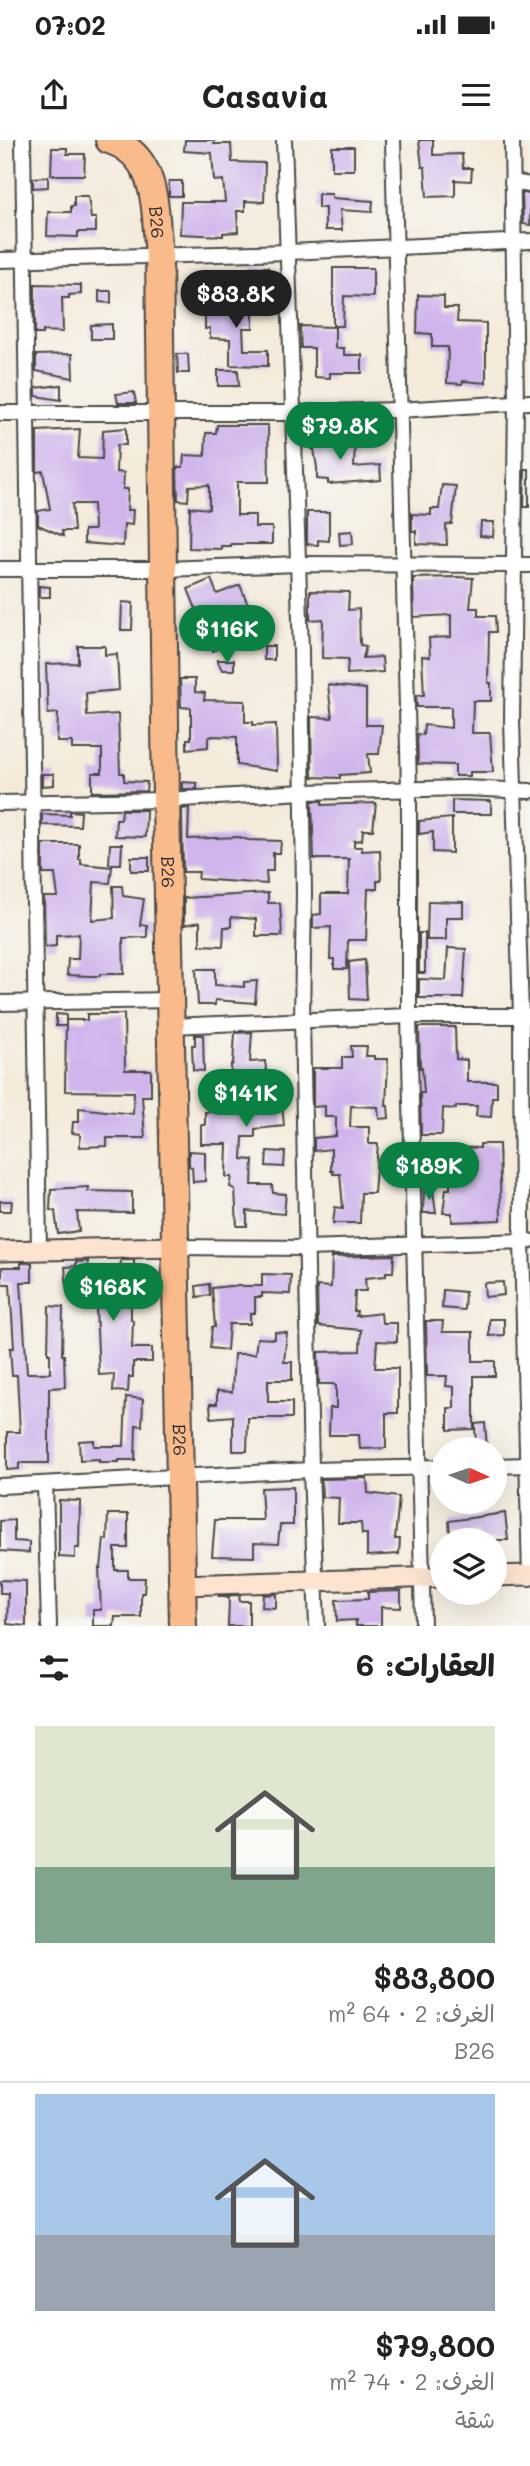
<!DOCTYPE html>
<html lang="ar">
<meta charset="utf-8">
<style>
body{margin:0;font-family:Mali,"Playpen Sans Arabic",sans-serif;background:#f2f2f2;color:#222;direction:rtl;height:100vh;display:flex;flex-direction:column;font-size:26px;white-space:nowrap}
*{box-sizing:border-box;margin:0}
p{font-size:23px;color:#767676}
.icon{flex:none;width:38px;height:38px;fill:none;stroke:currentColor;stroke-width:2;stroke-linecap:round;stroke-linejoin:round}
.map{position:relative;height:1486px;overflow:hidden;direction:ltr}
.side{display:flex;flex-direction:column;background:#fff;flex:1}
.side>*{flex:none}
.needle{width:46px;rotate:93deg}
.tools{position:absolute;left:430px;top:1297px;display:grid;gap:14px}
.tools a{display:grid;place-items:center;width:77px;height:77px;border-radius:50%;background:#fff;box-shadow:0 7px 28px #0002;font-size:35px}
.price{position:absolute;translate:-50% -60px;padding:0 16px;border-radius:24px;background:#0b8043;color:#fff;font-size:23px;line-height:46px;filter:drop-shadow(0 2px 4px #0008)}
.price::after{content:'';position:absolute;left:50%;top:42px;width:21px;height:16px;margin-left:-10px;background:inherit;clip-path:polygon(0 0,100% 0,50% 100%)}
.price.selected{background:#222;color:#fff}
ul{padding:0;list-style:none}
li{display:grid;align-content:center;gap:14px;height:371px;padding:0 35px}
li+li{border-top:2px solid #e0e0e0}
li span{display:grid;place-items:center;height:217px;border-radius:0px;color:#555}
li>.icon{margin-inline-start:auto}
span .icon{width:126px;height:126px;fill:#fffc;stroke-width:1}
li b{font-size:30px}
h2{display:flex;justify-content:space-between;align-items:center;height:84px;padding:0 35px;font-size:30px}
.status{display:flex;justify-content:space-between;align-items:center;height:49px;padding:0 35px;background:#fff;direction:ltr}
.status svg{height:19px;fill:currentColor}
header{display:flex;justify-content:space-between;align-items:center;height:91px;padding:0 35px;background:#fff;font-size:32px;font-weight:700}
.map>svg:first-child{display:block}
.building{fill:#d0b5ec}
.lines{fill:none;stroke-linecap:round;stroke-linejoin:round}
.street-casing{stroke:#494845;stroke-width:18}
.secondary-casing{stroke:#494845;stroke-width:23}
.highway-casing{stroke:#494845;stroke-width:30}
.street{stroke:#fff;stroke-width:14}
.secondary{stroke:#fde4d1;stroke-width:19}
.highway{stroke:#fabb8c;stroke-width:26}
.labels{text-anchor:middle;stroke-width:6;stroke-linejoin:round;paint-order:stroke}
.street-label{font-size:18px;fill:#2b2b2b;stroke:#f6f6f2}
</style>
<div class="status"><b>07:02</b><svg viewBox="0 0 49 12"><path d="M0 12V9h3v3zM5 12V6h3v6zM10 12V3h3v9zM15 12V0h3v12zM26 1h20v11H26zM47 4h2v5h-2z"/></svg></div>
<header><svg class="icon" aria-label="menu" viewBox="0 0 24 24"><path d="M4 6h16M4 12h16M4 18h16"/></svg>Casavia<svg class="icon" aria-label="share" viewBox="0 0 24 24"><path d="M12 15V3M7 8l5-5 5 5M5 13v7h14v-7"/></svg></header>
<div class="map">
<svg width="530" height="1486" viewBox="0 0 530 1486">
<rect width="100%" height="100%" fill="#f6f6f2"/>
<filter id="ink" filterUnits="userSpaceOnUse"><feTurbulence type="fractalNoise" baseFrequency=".0143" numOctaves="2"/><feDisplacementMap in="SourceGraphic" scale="14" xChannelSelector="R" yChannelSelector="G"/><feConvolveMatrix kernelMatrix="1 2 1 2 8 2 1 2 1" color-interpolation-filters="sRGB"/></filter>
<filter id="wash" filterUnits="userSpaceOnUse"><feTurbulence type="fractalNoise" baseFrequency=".00686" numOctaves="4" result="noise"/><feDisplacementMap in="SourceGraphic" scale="28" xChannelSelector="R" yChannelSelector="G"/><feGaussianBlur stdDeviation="1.57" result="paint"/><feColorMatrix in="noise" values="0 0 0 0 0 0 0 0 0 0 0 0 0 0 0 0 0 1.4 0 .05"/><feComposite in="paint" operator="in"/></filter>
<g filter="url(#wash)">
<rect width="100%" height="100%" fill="#f4ebdb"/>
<g id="blocks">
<g class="building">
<polygon points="185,0 214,0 214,4 231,4 232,22 265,23 264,62 245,61 245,71 237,71 238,92 223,93 223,96 180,94 181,62 225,62 223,40 214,41 212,13 184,11"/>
<polygon points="419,0 433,0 433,15 462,14 463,28 472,28 471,41 455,40 455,56 427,57 425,27 422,27"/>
<rect x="332" y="7" width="22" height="23"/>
<polygon points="52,8 67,8 67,14 85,14 84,35 51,35"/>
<polygon points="48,37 48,47 33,48 33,38"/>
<rect x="169" y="41" width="13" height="15"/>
<polygon points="522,53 530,54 530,85 523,84"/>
<polygon points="318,54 332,54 332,58 373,61 372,72 340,70 342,90 325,90 325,68 318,68"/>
<polygon points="74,56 88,56 91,78 96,78 96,92 78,92 78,97 47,96 48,72 71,72 71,66 74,66"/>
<rect x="252" y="127" width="16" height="11"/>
<polygon points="333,128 373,128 373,157 344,156 343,186 333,186"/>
<polygon points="35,144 81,145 81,154 69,155 69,158 62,158 63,192 43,191 43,194 35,194"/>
<polygon points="99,151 111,151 111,163 99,162"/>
<polygon points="418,155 444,156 444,168 458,168 457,182 486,183 486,243 463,241 462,244 447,243 448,207 432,207 432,194 417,193"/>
<polygon points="220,158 253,158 253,188 243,188 244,210 268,210 268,226 230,225 230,199 210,198 210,188 205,189 205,173 219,173"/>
<polygon points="112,184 112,199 91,199 91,185"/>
<polygon points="300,186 335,187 335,208 344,208 344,215 362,215 362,233 330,233 330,238 314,237 314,208 301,208"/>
<polygon points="72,214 73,238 36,231 36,215"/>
<polygon points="177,214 188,214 189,233 178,233"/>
<polygon points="218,230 238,230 239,246 218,246"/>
<polygon points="61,245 61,260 36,256 36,248"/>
<polygon points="134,252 136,263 118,263 116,254"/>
<polygon points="217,285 268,285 269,342 237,342 237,375 255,375 255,387 272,387 272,404 231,404 231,406 221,406 221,409 189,408 190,367 209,369 209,345 189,346 188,361 178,360 177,327 183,327 184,315 205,316 206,293 216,293"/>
<polygon points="126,288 126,305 117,305 116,332 124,333 123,349 128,349 127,370 133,370 132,385 124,384 123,406 84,403 84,390 94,390 93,364 72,364 74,391 62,391 63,396 38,385 38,371 50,369 43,331 37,332 37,291 80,289 78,318 102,319 103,290"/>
<polygon points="313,291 329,292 329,302 355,303 354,327 380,325 381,340 328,344 328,340 317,339 317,328 314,309 312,309"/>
<polygon points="525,329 529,329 529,367 524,367"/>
<polygon points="442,345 456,346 452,384 446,385 447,405 416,404 416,391 412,391 412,374 431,375 431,369 439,369"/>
<polygon points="307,372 329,372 329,401 318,400 318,405 307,404"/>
<polygon points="481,382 494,382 493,397 480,396"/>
<polygon points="352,391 353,404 340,405 339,392"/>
<polygon points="457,437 473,438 470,468 478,468 478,476 495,476 496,492 489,492 488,543 491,543 491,561 473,561 472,593 490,593 493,632 470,632 470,636 455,636 455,625 418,624 417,594 423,595 424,585 451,588 451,567 417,567 416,555 424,555 422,516 430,517 429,498 451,497 451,475 414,477 413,438"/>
<polygon points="211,439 217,454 240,445 259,491 213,511 188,449"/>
<polygon points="39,446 50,447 50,457 39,457"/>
<polygon points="310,451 349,452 348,470 359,469 360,505 366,506 363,518 382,517 383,532 347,534 348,519 322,518 323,479 310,480"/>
<polygon points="122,462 133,463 132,490 121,490"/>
<polygon points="78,506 105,506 105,515 117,514 119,550 86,553 87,576 118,574 120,633 124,633 124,641 147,642 146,651 92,652 92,633 102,633 102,609 72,609 72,602 57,602 58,573 48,574 46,524 78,523"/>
<rect x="264" y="506" width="10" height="14"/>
<polygon points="217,520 234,520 234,530 222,530"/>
<polygon points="180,539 195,539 195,552 205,553 204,560 245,561 245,582 253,582 253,585 276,584 277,631 237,625 237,597 212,596 208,598 208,607 187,609 187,599 191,599 191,568 181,567"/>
<polygon points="328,545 366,549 366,585 382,585 379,614 368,614 370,633 340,635 340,638 312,637 311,577 332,578"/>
<polygon points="42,634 54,634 54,645 42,646"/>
<polygon points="182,642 197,643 197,649 182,649"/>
<polygon points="452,660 491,661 491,674 452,674"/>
<polygon points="312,661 322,661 322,665 376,663 373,690 363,690 362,700 354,701 354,707 362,707 362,711 380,710 381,741 377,741 377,749 368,749 366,800 348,800 347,829 334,829 334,819 330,819 331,787 313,788 313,775 321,774 321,754 348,754 349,719 314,719"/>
<polygon points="189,668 188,699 239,697 248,700 281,701 280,713 273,713 273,731 266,731 267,744 198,739 199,732 183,732 182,669"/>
<polygon points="122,670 146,670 145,697 115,696 116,679 121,679"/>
<polygon points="70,671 81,672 80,686 42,685 42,674 70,675"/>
<polygon points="452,678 452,713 433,712 433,692 419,694 419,681"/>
<polygon points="43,704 79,704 79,719 81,719 81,724 112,727 110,743 94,742 92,780 114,778 113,746 122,746 123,756 144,759 140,785 147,785 147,797 123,798 124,834 100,834 100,836 89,836 67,835 68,819 78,819 79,794 56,795 56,806 45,807 44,757 58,757 55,734 43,734"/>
<polygon points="110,704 122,704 121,724 109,724"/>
<rect x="131" y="717" width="18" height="14"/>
<polygon points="268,753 268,763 280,763 282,796 256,796 256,779 231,777 231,787 224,787 223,806 200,805 200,782 184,785 184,758"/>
<polygon points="428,761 463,762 463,777 446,777 446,800 427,800"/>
<rect x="419" y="793" width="6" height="40"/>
<polygon points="448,808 466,809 463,858 419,858 419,839 446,840"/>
<polygon points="365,820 367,860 350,859 349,822"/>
<polygon points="196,829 215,829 215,845 244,847 244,842 257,841 255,863 215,860 215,865 198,865"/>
<polygon points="56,874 66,875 66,886 56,886"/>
<polygon points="87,874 124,874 125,930 151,930 151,956 142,956 145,998 107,998 107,1006 80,1007 80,994 72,993 73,982 79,982 79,968 133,974 134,952 65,951 66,880 87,880"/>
<polygon points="419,887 455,887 456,919 467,920 467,942 497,942 497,957 492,957 491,977 476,976 477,966 456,966 456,969 443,968 442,995 421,995 420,953 424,953 422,927 420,928"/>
<polygon points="252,892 250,922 265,921 268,946 275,945 276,953 281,953 284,986 255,989 255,997 243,997 242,1019 253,1020 252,1045 272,1045 273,1053 286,1054 284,1074 247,1071 247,1086 237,1086 235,1049 230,1047 232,1037 226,1037 227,1004 201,1004 201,985 205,985 205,972 222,972 222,957 232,956 231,924 233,924 235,893"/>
<polygon points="195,895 203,895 204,931 193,930 192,905 195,905"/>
<polygon points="351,906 367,906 366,916 374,916 374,919 388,919 386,966 388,966 389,978 379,979 378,967 351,966 350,987 369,987 369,1004 378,1004 374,1053 361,1053 360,1083 333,1083 335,1067 343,1068 340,1034 333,1034 333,1031 331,1031 331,1009 314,1011 314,998 336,996 336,977 325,977 325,966 313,967 313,928 342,928 342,917 352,917"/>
<polygon points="480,1004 499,1004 501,1080 452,1082 452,1073 443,1073 446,1049 450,1049 450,1043 459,1043 459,1023 449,1022 451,1007 480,1008"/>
<polygon points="189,1011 205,1012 205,1041 193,1042 192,1027 189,1026"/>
<polygon points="267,1011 285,1012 284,1027 266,1026"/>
<polygon points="88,1047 88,1051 132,1052 132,1073 77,1072 79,1091 58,1094 55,1071 50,1070 51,1049"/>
<polygon points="424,1050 433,1050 436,1073 423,1073"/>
<polygon points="0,1061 12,1061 11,1071 0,1071"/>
<polygon points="394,1115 393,1132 386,1132 386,1136 365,1138 366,1151 355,1151 354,1171 357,1171 356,1176 381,1173 382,1183 397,1183 397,1202 377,1201 375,1228 398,1228 398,1273 386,1273 386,1308 360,1309 359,1295 329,1295 330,1268 336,1268 336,1246 333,1244 319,1244 318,1212 360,1211 361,1190 318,1186 317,1146 331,1147 332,1117"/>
<polygon points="121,1120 134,1120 134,1131 131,1131 129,1166 131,1166 131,1180 133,1180 132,1208 152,1208 152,1222 133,1222 133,1237 129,1237 128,1252 113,1251 114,1234 99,1235 96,1167 117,1166 118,1140 89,1141 89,1149 67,1149 65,1127 76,1126 76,1122 88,1121 87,1131 120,1130"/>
<polygon points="21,1123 32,1123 32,1142 21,1142 27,1233 50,1233 50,1214 48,1214 49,1166 63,1167 62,1215 64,1215 65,1247 49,1248 49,1323 19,1323 19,1329 7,1330 7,1292 20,1292 17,1235 12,1235 10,1208 14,1208 10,1144 2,1144 2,1127 21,1127"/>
<polygon points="262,1134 291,1135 290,1154 262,1153 262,1157 255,1157 255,1173 250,1173 250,1184 229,1184 227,1210 210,1208 212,1187 215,1187 212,1148 230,1146 262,1146"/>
<polygon points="503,1142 504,1155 485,1157 484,1143"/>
<polygon points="209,1144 210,1155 197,1157 196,1146"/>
<polygon points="443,1150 465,1152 464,1170 442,1168"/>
<polygon points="489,1179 504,1179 504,1195 489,1196"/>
<polygon points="426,1181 443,1181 442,1192 473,1192 473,1221 495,1221 495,1236 474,1236 474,1289 448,1290 448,1268 454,1268 454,1247 446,1246 447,1236 427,1236"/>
<polygon points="275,1192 287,1193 284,1222 292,1222 292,1240 268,1240 268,1262 292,1262 292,1278 248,1278 247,1311 233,1311 233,1276 211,1278 210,1264 217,1264 217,1251 232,1252 234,1214 255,1214 257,1198 275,1199"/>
<polygon points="126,1257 143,1259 142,1286 136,1285 135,1320 119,1320 119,1322 99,1322 99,1319 80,1320 79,1301 94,1300 94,1306 124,1306"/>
<polygon points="485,1283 487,1309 476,1309 475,1284"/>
<polygon points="367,1338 368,1353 399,1357 395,1399 400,1399 399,1414 367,1416 367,1394 362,1394 361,1383 338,1383 339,1358 322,1357 321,1339"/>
<polygon points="293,1347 293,1385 280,1385 278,1404 254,1403 254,1417 212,1416 215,1380 263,1380 261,1348"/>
<polygon points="59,1360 80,1361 79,1408 75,1408 75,1418 59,1417"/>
<polygon points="505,1373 508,1400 478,1400 479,1393 450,1395 449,1381"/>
<polygon points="108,1374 128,1374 128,1408 115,1408 115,1430 128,1430 128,1438 145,1438 144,1453 141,1453 141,1477 115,1477 114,1486 93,1486 93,1470 101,1470 99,1428 101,1428 104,1399 107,1400"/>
<polygon points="14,1380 14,1401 29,1402 29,1413 0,1411 0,1381"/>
<polygon points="0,1440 26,1441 26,1486 7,1484 8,1453 0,1453"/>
<polygon points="401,1451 401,1468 381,1467 381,1486 356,1486 356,1480 337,1481 336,1460 368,1459 368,1452"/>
<polygon points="276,1454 276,1468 262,1467 263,1455"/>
<polygon points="240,1455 239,1461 249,1461 249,1486 228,1486 229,1458 218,1456"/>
</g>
</g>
</g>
<g filter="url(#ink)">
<use href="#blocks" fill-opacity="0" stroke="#494845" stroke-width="2"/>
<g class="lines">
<g class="street-casing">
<g id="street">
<polyline points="23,0 39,1111"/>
<polyline points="284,0 301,511 304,754 302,880 311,1330 317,1486"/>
<polyline points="393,0 409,649 409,876 423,1486"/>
<polyline points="512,0 516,262 512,580 521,876 522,1101 530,1438"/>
<polyline points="512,42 530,45"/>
<polyline points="0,120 289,112 530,101"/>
<polyline points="0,273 294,273 398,270 530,262"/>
<polyline points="0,429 165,429 298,424 530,425"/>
<polyline points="0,663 166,660 304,652 464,648 530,651"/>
<polyline points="0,863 171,860"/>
<polyline points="171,886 409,876 530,876"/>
<polyline points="174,1107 306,1108 529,1101"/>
<polyline points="495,1326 530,1325"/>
<polyline points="45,1344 49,1486"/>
<polyline points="0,1346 311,1330 443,1327"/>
</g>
</g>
<g class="secondary-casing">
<g id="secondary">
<polyline points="0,1111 174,1107"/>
<polyline points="495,1436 530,1435"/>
<polyline points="181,1445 443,1437"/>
</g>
</g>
<g class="highway-casing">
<g id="highway">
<path id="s1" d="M 109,0 C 160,16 154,71 159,115 L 166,660 L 183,1486"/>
</g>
</g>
<use href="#street" class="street"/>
<use href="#secondary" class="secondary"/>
<use href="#highway" class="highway"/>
</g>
</g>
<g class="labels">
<g class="street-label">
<text dy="6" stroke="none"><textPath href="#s1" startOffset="102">B26</textPath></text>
<text dy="6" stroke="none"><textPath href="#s1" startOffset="752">B26</textPath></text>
<text dy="6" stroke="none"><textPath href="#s1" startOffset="1320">B26</textPath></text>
</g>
</g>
</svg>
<div class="tools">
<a><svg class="needle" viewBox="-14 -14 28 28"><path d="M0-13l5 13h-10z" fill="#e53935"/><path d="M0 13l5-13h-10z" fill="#767676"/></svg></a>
<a><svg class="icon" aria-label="layers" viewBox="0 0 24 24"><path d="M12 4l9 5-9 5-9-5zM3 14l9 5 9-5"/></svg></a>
</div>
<b class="price selected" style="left:236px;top:190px">$83.8K</b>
<b class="price" style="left:340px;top:322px">$79.8K</b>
<b class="price" style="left:227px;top:525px">$116K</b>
<b class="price" style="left:246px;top:989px">$141K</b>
<b class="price" style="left:429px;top:1062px">$189K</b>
<b class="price" style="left:113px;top:1183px">$168K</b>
</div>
<section class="side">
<h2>العقارات: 6<svg class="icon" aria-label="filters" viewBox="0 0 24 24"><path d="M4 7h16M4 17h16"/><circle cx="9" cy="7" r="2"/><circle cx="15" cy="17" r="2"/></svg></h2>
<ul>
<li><span style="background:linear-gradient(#dfe7d0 65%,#7fa58c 0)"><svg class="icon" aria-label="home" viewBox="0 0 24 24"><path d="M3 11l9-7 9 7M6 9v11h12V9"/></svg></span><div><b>$83,800</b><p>الغرف: 2 · 64 m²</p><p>B26</p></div></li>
<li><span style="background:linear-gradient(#a9c7e8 65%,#9aa5b1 0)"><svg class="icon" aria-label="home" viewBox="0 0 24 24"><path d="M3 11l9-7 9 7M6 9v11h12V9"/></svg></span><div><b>$79,800</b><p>الغرف: 2 · 74 m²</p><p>شقة</p></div></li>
</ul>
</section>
